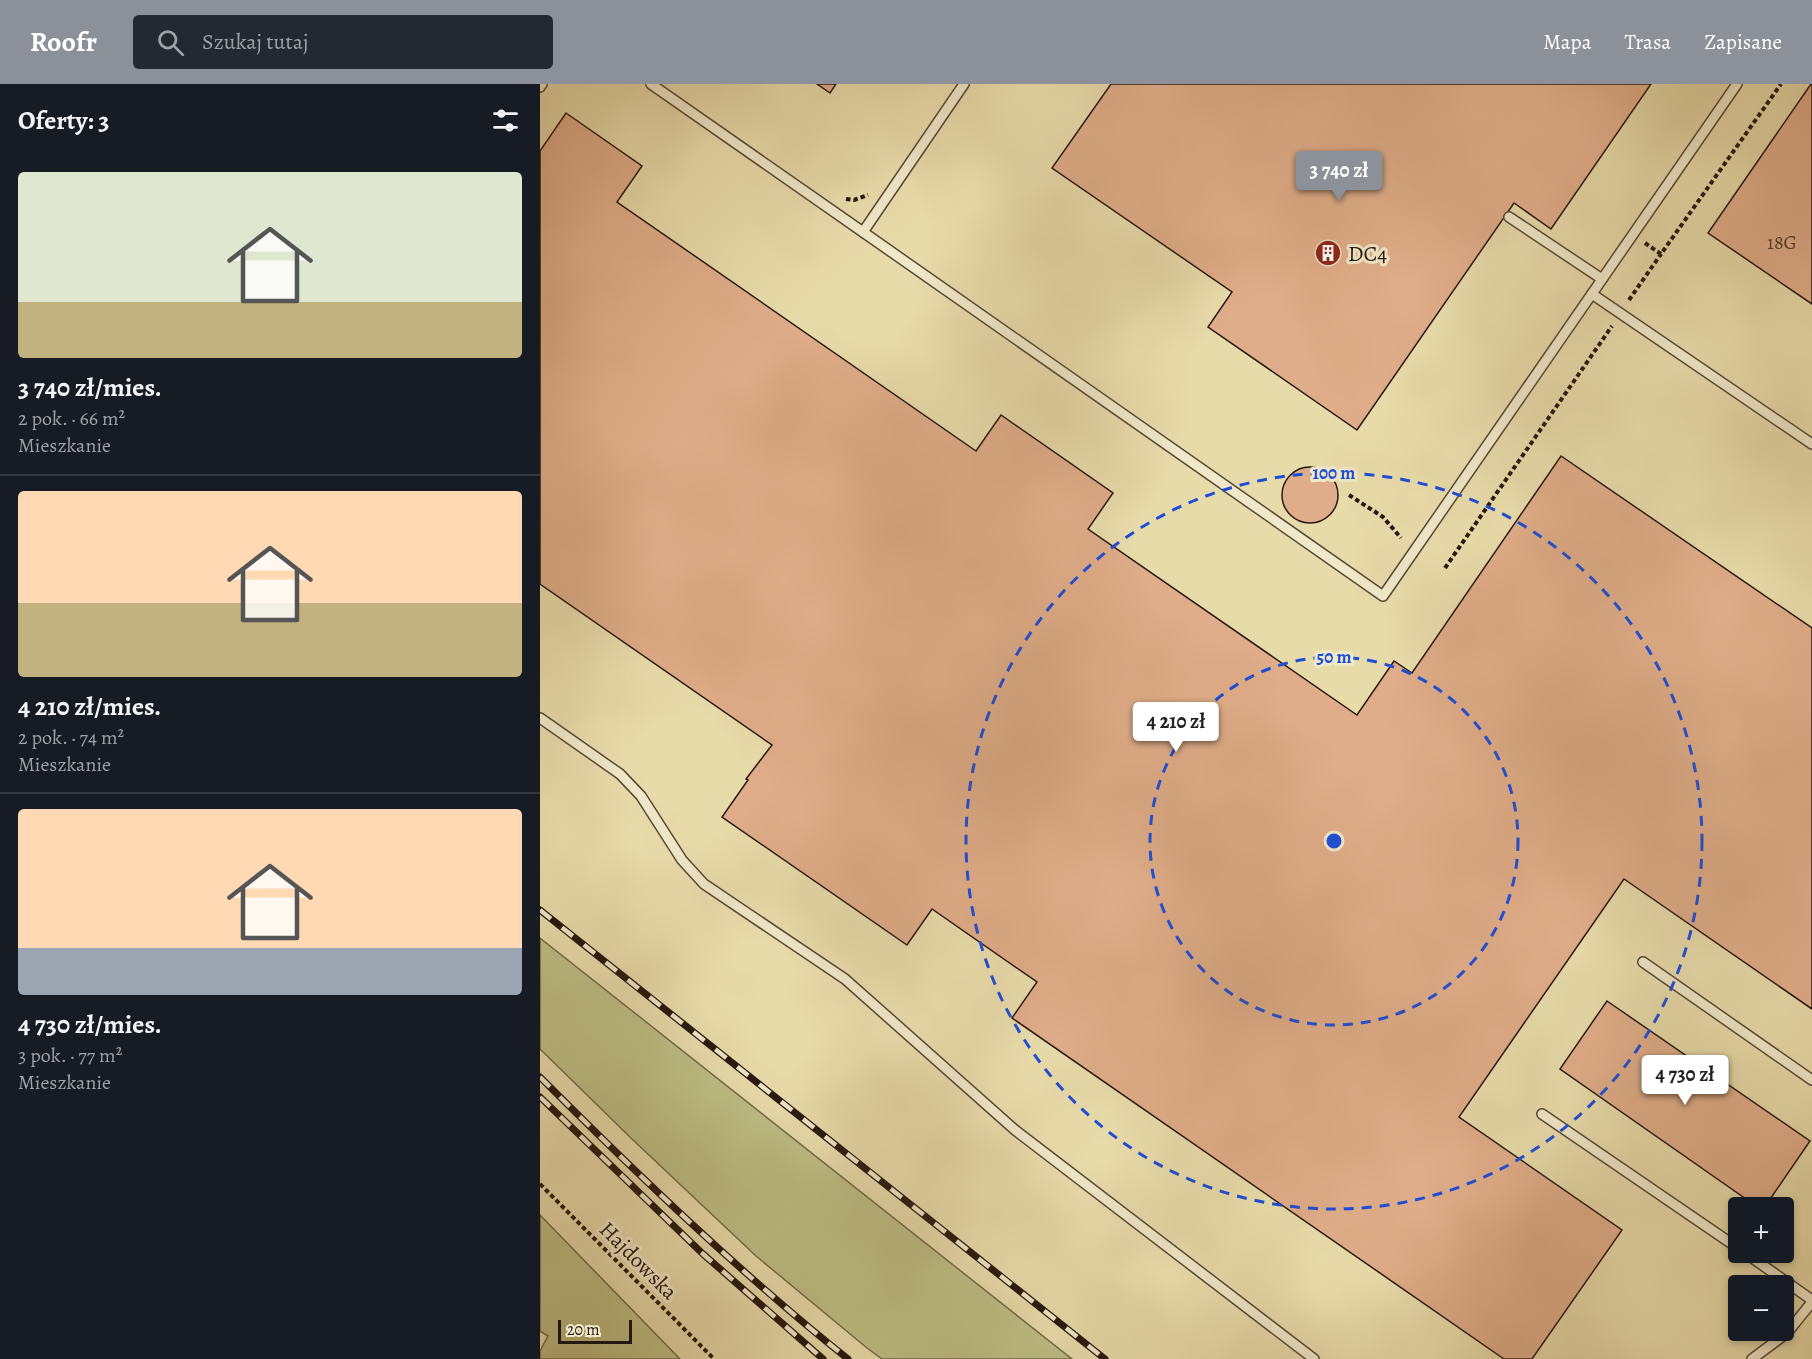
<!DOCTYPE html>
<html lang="pl">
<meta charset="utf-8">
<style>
body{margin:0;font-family:Alegreya,serif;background:#242831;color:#f1f3f6;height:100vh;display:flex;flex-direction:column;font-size:22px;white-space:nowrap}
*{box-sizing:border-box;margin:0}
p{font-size:20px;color:#9ea1a6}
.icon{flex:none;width:33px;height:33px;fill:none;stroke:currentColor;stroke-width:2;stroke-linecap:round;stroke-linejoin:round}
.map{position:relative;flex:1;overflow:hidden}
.drawer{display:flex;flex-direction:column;background:#171b24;width:540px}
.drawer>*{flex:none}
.controls{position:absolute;left:1188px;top:1113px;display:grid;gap:12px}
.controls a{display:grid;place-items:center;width:66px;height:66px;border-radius:6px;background:#171b24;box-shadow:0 3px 9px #0003;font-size:30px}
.scale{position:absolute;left:18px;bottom:15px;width:74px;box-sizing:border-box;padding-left:6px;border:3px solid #27180f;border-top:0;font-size:16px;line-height:21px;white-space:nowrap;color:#27180f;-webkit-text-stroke:4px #f0e8c8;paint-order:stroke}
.price{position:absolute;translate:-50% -51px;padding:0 14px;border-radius:6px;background:#fff;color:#222;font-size:20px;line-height:39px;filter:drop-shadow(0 2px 3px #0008)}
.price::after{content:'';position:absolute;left:50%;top:36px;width:18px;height:14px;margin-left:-9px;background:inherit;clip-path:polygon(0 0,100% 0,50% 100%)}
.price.on{background:#8c9099;color:#fff}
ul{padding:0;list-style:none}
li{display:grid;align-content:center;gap:12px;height:318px;padding:0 18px}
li+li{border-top:2px solid #363941}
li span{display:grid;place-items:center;height:186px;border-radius:6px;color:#555}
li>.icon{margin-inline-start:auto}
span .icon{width:108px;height:108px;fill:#fffc;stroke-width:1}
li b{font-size:26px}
h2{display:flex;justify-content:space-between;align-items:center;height:72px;padding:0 18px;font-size:26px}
header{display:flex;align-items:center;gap:36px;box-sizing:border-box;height:84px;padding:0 30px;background:#8c9099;color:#fff}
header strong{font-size:28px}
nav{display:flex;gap:33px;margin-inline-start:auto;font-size:21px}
.search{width:420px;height:54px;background:#242831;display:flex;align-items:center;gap:15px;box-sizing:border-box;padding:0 21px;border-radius:6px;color:#9ea1a6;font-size:22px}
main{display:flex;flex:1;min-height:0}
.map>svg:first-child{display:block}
.green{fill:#bdbe84;stroke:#726b4a;stroke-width:1.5}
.building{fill:#dfad89;stroke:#27180f;stroke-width:1.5}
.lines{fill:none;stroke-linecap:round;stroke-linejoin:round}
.lane-casing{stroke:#574936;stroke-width:12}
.path{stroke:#27180f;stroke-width:4;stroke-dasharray:4.5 3;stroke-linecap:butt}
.lane{stroke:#f0e8c8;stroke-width:9}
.rail-casing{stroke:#27180f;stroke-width:7}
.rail{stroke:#f0e8c8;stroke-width:4.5;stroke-dasharray:14;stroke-linecap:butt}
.ring{fill:none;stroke:#1d4ed8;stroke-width:3;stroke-dasharray:10 8}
.labels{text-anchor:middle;stroke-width:6;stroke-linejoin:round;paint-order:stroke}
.number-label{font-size:20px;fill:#553d2e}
.poi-label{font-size:22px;fill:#27180f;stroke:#f0e8c8;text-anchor:start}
.street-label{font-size:22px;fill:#27180f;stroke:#f0e8c8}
.centre{fill:#1d4ed8;stroke:#f0e8c8;stroke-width:3}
.ring-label{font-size:18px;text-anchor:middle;font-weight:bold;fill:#1d4ed8;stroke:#f0e8c8;stroke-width:6;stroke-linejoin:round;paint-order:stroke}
</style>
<header>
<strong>Roofr</strong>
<div class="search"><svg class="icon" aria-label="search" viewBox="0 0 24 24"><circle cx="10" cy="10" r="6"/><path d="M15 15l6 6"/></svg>Szukaj tutaj</div>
<nav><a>Mapa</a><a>Trasa</a><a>Zapisane</a></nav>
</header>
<main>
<section class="drawer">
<h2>Oferty: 3<svg class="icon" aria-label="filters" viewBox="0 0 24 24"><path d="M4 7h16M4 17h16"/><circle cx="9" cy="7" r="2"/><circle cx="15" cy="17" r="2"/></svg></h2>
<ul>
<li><span style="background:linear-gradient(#dfe7d0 70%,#c2b280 0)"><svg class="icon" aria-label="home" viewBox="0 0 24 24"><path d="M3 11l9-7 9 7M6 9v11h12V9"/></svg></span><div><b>3 740 zł/mies.</b><p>2 pok. · 66 m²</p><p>Mieszkanie</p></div></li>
<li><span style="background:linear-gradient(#ffd9b3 60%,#c2b280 0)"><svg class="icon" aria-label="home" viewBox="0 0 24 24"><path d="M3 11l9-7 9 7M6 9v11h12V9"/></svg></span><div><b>4 210 zł/mies.</b><p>2 pok. · 74 m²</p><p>Mieszkanie</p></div></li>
<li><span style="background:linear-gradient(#ffd9b3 75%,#9aa5b1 0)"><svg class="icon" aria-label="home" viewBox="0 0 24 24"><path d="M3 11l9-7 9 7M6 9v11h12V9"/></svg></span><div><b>4 730 zł/mies.</b><p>3 pok. · 77 m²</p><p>Mieszkanie</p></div></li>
</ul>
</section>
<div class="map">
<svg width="1272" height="1275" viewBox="0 0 1272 1275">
<rect width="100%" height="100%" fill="#e8dbaa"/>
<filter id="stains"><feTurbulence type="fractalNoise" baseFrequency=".00333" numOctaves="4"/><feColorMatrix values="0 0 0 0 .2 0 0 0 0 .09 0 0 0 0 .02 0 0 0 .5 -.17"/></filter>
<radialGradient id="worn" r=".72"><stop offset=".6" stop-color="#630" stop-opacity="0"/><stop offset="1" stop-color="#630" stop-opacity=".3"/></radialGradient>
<g class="green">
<polygon points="0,854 532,1275 342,1275 327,1264 216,1172 93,1056 0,965"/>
<polygon points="0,1131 140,1275 0,1275 0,1267 8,1252 0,1247"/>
</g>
<g class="building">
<polygon points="277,0 296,0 290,9"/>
<polygon points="571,0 1111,0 1011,145 974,119 817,346 668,243 692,208 512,84"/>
<polygon points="1271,0 1272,0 1272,220 1168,149"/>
<polygon points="26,29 102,82 77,118 436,367 461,331 573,409 548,445 817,631 854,577 872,589 1021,372 1272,544 1272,925 1084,795 919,1033 1082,1146 992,1275 964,1275 472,934 497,898 392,825 367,861 182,733 208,696 206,695 232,661 0,500 0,67"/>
<circle cx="770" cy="411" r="28"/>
<polygon points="1067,917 1270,1057 1224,1124 1219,1124 1020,985"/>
</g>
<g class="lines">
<g class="lane-casing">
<g id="lane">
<polyline points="111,0 323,148 424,0"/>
<polyline points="0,3 2,0"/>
<polyline points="969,133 1062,195"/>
<polyline points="323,148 843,512 1197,0"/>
<polyline points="1052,210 1272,360"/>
<polyline points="0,634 80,690 101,712 142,776 164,800 305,895 475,1046 774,1275"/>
<polyline points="1103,878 1272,996"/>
<polyline points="1002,1030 1198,1164"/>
<polyline points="1204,1168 1272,1216"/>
<polyline points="1212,1275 1247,1249 1272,1218"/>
</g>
</g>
<g class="path">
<polyline points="306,115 314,116 328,111"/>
<polyline points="1105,159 1121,170 1241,0"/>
<polyline points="1089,216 1121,170"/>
<polyline points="809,411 843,433 861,454"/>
<polyline points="905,484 1072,242"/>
<polyline points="0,1100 174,1275"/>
</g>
<use href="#lane" class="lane"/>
<g class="rail-casing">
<g id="rail">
<polyline points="0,826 565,1275"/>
<path d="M 0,993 C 98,1091 199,1188 308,1275"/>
<polyline points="0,1013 163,1170 283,1275"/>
</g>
</g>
<use href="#rail" class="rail"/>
</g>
<g class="ring">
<circle cx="794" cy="757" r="184"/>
<circle cx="794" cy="757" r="368"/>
</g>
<defs>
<g id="building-disc" transform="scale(1.35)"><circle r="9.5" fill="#8f2418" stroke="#f0e8c8"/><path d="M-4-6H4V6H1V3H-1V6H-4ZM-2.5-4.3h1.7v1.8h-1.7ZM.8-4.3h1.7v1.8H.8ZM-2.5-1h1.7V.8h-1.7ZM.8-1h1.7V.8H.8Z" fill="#fff"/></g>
</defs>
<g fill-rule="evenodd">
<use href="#building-disc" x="788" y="169"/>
</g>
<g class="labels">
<g class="number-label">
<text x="1242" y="165">18G</text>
</g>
<g class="poi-label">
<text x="808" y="177">DC4</text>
</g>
<g class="street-label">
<text transform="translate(99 1176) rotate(45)" y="8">Hajdowska</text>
</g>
</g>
<circle cx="794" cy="757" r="9" class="centre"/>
<g class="ring-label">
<text x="794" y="395">100 m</text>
<text x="794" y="579">50 m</text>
</g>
<rect width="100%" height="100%" filter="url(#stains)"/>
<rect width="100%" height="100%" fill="url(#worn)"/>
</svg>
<div class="controls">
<a>+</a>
<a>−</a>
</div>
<div class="scale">20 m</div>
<b class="price on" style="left:799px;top:118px">3 740 zł</b>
<b class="price" style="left:636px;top:669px">4 210 zł</b>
<b class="price" style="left:1145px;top:1022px">4 730 zł</b>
</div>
</main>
